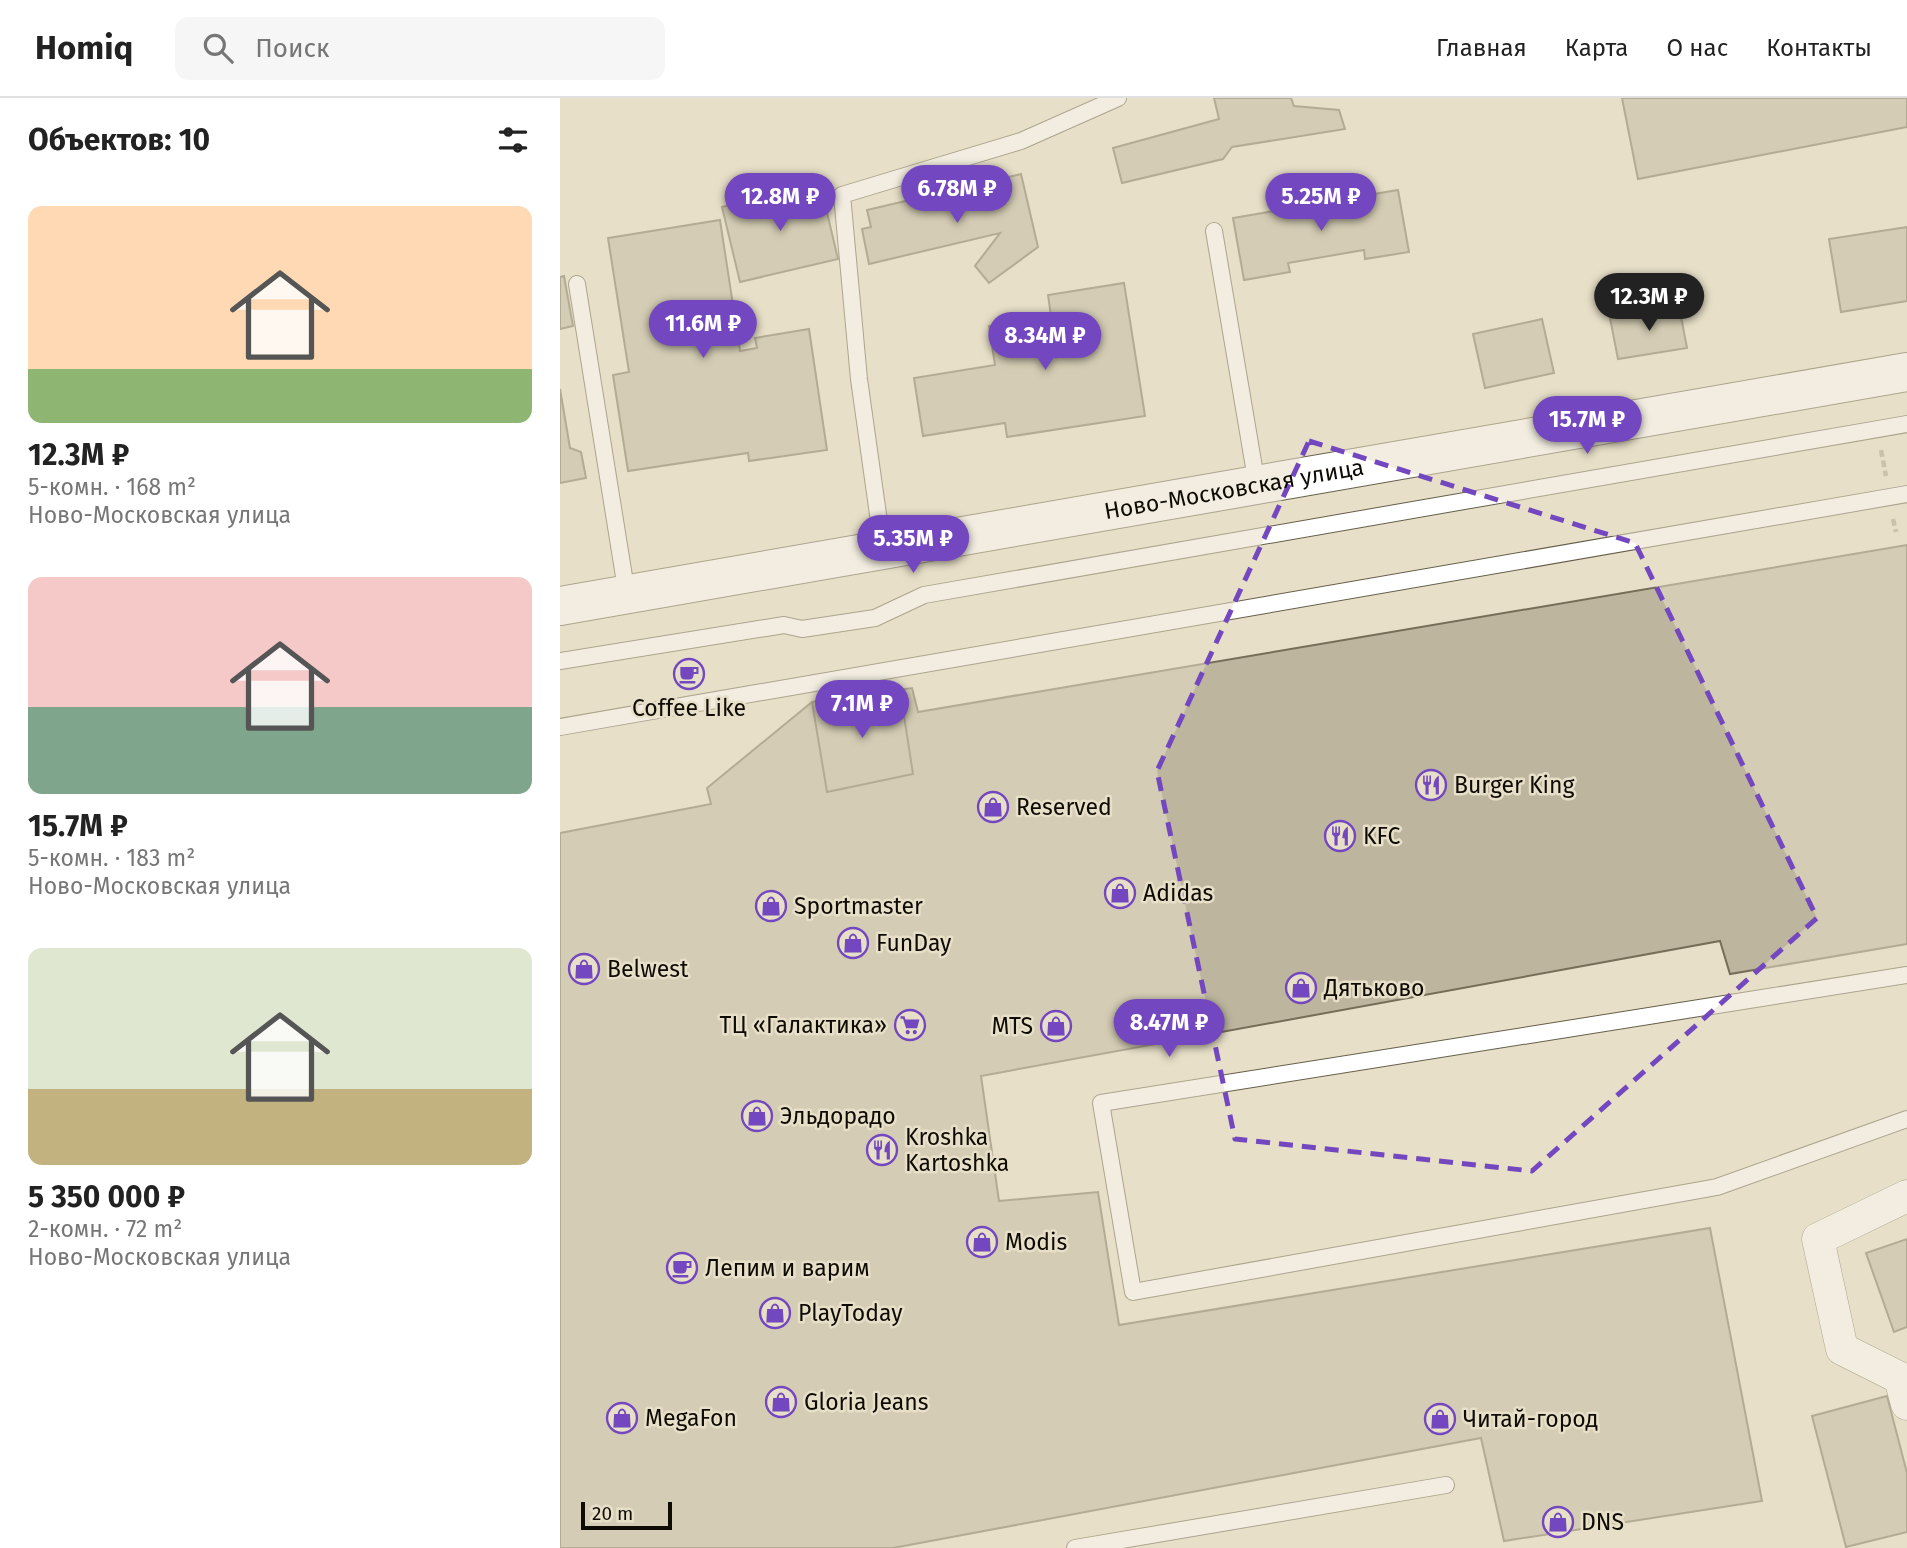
<!DOCTYPE html>
<html lang="ru">
<meta charset="utf-8">
<style>
body{margin:0;font-family:"Fira Sans",sans-serif;background:#f6f6f6;color:#222;height:100vh;display:flex;flex-direction:column;font-size:26px;white-space:nowrap}
*{box-sizing:border-box;margin:0}
p{font-size:23px;color:#767676}
.icon{flex:none;width:38px;height:38px;fill:none;stroke:currentColor;stroke-width:2;stroke-linecap:round;stroke-linejoin:round}
.map{position:relative;flex:1;overflow:hidden}
.drawer{display:flex;flex-direction:column;background:#fff;width:560px}
.drawer>*{flex:none}
.scale{position:absolute;left:21px;bottom:18px;width:91px;box-sizing:border-box;padding-left:7px;border:4px solid #0e0b04;border-top:0;font-size:19px;line-height:24px;white-space:nowrap;color:#0e0b04;-webkit-text-stroke:5px #e7dfc7;paint-order:stroke}
.price{position:absolute;translate:-50% -60px;padding:0 16px;border-radius:24px;background:#7347c0;color:#fff;font-size:23px;line-height:46px;filter:drop-shadow(0 2px 4px #0008)}
.price::after{content:'';position:absolute;left:50%;top:42px;width:21px;height:16px;margin-left:-10px;background:inherit;clip-path:polygon(0 0,100% 0,50% 100%)}
.price.current{background:#222;color:#fff}
ul{padding:0;list-style:none}
li{display:grid;align-content:center;gap:14px;height:371px;padding:0 28px}
li span{display:grid;place-items:center;height:217px;border-radius:14px;color:#555}
li>.icon{margin-inline-start:auto}
span .icon{width:126px;height:126px;fill:#fffc;stroke-width:1}
li b{font-size:30px}
h2{display:flex;justify-content:space-between;align-items:center;height:84px;padding:0 28px;font-size:30px}
header{display:flex;align-items:center;gap:42px;box-sizing:border-box;height:98px;padding:0 35px;background:#fff;border-bottom:2px solid #e0e0e0}
header strong{font-size:33px}
nav{display:flex;gap:38px;margin-inline-start:auto;font-size:24px}
.search{width:490px;height:63px;background:#f6f6f6;display:flex;align-items:center;gap:18px;box-sizing:border-box;padding:0 24px;border-radius:14px;color:#767676;font-size:26px}
main{display:flex;flex:1;min-height:0}
.map>svg:first-child{display:block}
.building{fill:#bdb59e;stroke:#756e58;stroke-width:2}
.lines{fill:none;stroke-linecap:round;stroke-linejoin:round}
.service-casing{stroke:#655e49;stroke-width:18}
.minor-casing{stroke:#655e49;stroke-width:33}
.tertiary-casing{stroke:#655e49;stroke-width:40}
.path{stroke:#a59f8c;stroke-width:4.5;stroke-dasharray:7 3.5;stroke-linecap:butt}
.service{stroke:#fff;stroke-width:16}
.minor{stroke:#fff;stroke-width:32}
.tertiary{stroke:#fff;stroke-width:38}
.marked{fill:none;stroke:#7347c0;stroke-width:5;stroke-dasharray:14 9;stroke-linejoin:round}
.labels{text-anchor:middle;stroke-width:5;stroke-linejoin:round;paint-order:stroke}
.street-label{font-size:23px;fill:#0e0b04;stroke:#e7dfc7}
.poi-label{font-size:23px;fill:#0e0b04;stroke:#e7dfc7;text-anchor:start}
</style>
<header>
<strong>Homiq</strong>
<div class="search"><svg class="icon" aria-label="search" viewBox="0 0 24 24"><circle cx="10" cy="10" r="6"/><path d="M15 15l6 6"/></svg>Поиск</div>
<nav><a>Главная</a><a>Карта</a><a>О нас</a><a>Контакты</a></nav>
</header>
<main>
<section class="drawer">
<h2>Объектов: 10<svg class="icon" aria-label="filters" viewBox="0 0 24 24"><path d="M4 7h16M4 17h16"/><circle cx="9" cy="7" r="2"/><circle cx="15" cy="17" r="2"/></svg></h2>
<ul>
<li><span style="background:linear-gradient(#ffd9b3 75%,#8fb573 0)"><svg class="icon" aria-label="home" viewBox="0 0 24 24"><path d="M3 11l9-7 9 7M6 9v11h12V9"/></svg></span><div><b>12.3M ₽</b><p>5-комн. · 168 m²</p><p>Ново-Московская улица</p></div></li>
<li><span style="background:linear-gradient(#f6c9c9 60%,#7fa58c 0)"><svg class="icon" aria-label="home" viewBox="0 0 24 24"><path d="M3 11l9-7 9 7M6 9v11h12V9"/></svg></span><div><b>15.7M ₽</b><p>5-комн. · 183 m²</p><p>Ново-Московская улица</p></div></li>
<li><span style="background:linear-gradient(#dfe7d0 65%,#c2b280 0)"><svg class="icon" aria-label="home" viewBox="0 0 24 24"><path d="M3 11l9-7 9 7M6 9v11h12V9"/></svg></span><div><b>5 350 000 ₽</b><p>2-комн. · 72 m²</p><p>Ново-Московская улица</p></div></li>
</ul>
</section>
<div class="map">
<svg width="1347" height="1450" viewBox="0 0 1347 1450">
<rect width="100%" height="100%" fill="#e7dfc7"/>
<g class="building">
<polygon points="654,0 731,0 734,8 779,12 785,31 672,49 663,61 562,85 553,50 659,21"/>
<polygon points="1062,0 1347,0 1347,29 1078,81"/>
<polygon points="461,76 478,149 429,185 415,168 440,135 309,166 302,131 311,129 307,112"/>
<polygon points="260,85 278,161 180,184 162,109"/>
<polygon points="838,92 849,154 805,161 804,152 728,165 730,174 684,182 673,120"/>
<polygon points="160,122 180,253 197,250 195,240 249,231 267,352 189,363 188,355 68,373 53,277 69,274 48,140"/>
<polygon points="1347,129 1347,203 1281,214 1269,141"/>
<polygon points="4,178 13,228 0,231 0,179"/>
<polygon points="564,185 585,318 447,339 445,325 363,338 354,280 435,267 429,228 491,218 488,197"/>
<polygon points="1119,208 1127,250 1058,261 1050,220"/>
<polygon points="982,221 994,275 925,290 913,236"/>
<polygon points="0,291 10,350 21,354 26,380 0,385"/>
<polygon points="1347,447 1347,846 1170,876 1160,843 421,978 439,1103 538,1094 559,1227 1150,1130 1202,1403 944,1443 921,1340 333,1450 0,1450 0,735 151,706 147,690 252,604 352,590 358,614"/>
<polygon points="340,592 353,676 267,694 252,604"/>
<polygon points="1347,1141 1347,1229 1334,1234 1306,1155"/>
<polygon points="1327,1298 1347,1375 1347,1434 1286,1449 1252,1318"/>
</g>
<g class="lines">
<g class="service-casing">
<g id="service">
<polyline points="654,133 697,387"/>
<polyline points="17,186 67,497"/>
<polyline points="323,452 299,281 282,97 461,43 558,0"/>
<polyline points="0,563 224,527 242,531 315,520 364,497 1347,326"/>
<polyline points="0,629 1347,396"/>
<polyline points="1347,877 541,1005 573,1194 1157,1089 1347,1021"/>
<polyline points="515,1450 886,1387"/>
</g>
</g>
<g class="minor-casing">
<polyline id="minor" points="1347,1098 1258,1141 1282,1251 1340,1280 1347,1306"/>
</g>
<g class="tertiary-casing">
<g id="tertiary">
<path id="s1" d="M 0,508 L 1347,274"/>
</g>
</g>
<g class="path">
<polyline points="1321,352 1326,378"/>
<polyline points="1333,421 1336,434"/>
</g>
<use href="#service" class="service"/>
<use href="#minor" class="minor"/>
<use href="#tertiary" class="tertiary"/>
</g>
<path d="M0 0H1347V1450H0ZM 749,343 L 1075,445 L 1257,820 L 972,1073 L 675,1041 L 597,673 Z" fill="#e7dfc7" fill-opacity=".55" fill-rule="evenodd"/>
<path class="marked" d="M 749,343 L 1075,445 L 1257,820 L 972,1073 L 675,1041 L 597,673 Z"/>
<defs>
<g id="cafe-ring" transform="scale(1.575)"><circle r="9.5" fill="#e7dfc7" stroke="#7347c0" stroke-width="1.5"/><path d="M-5.5-4.5H6V0H3Q3 3.5 0 3.5H-2.5Q-5.5 3.5-5.5 0ZM3-3.2v2h1.7v-2ZM-6 4.5H4V6H-6Z" fill="#7347c0"/></g>
<g id="restaurant-ring" transform="scale(1.575)"><circle r="9.5" fill="#e7dfc7" stroke="#7347c0" stroke-width="1.5"/><path d="M-5-6h1v4h1v-4h1v4h1v-4h1v5L-1.5 .5V6h-2V.5L-5-1ZM5-6V6H3V1.5H1.5Q1.5-4 5-6Z" fill="#7347c0"/></g>
<g id="shop-ring" transform="scale(1.575)"><circle r="9.5" fill="#e7dfc7" stroke="#7347c0" stroke-width="1.5"/><path d="M-5-2.5h2.3a2.7 3.5 0 0 1 5.4 0H5L5.5 6h-11ZM-1.5-2.5h3a1.5 2.3 0 0 0-3 0Z" fill="#7347c0"/></g>
<g id="supermarket-ring" transform="scale(1.575)"><circle r="9.5" fill="#e7dfc7" stroke="#7347c0" stroke-width="1.5"/><path d="M-6-5.5h2.5l.6 2H6L4.5 2H-2.5L-4.4-4H-6ZM-1.5 3.2a1.3 1.3 0 1 0 .1 0ZM3 3.2a1.3 1.3 0 1 0 .1 0Z" fill="#7347c0"/></g>
</defs>
<g fill-rule="evenodd">
<use href="#cafe-ring" x="129" y="576"/>
<use href="#restaurant-ring" x="871" y="687"/>
<use href="#shop-ring" x="433" y="709"/>
<use href="#restaurant-ring" x="780" y="738"/>
<use href="#shop-ring" x="560" y="795"/>
<use href="#shop-ring" x="211" y="808"/>
<use href="#shop-ring" x="293" y="845"/>
<use href="#shop-ring" x="24" y="871"/>
<use href="#shop-ring" x="741" y="890"/>
<use href="#supermarket-ring" x="350" y="927"/>
<use href="#shop-ring" x="496" y="928"/>
<use href="#shop-ring" x="197" y="1018"/>
<use href="#restaurant-ring" x="322" y="1052"/>
<use href="#shop-ring" x="422" y="1144"/>
<use href="#cafe-ring" x="122" y="1170"/>
<use href="#shop-ring" x="215" y="1215"/>
<use href="#shop-ring" x="221" y="1304"/>
<use href="#shop-ring" x="62" y="1320"/>
<use href="#shop-ring" x="880" y="1321"/>
<use href="#shop-ring" x="998" y="1424"/>
</g>
<g class="labels">
<g class="street-label">
<text dy="8" stroke="none"><textPath href="#s1" startOffset="684">Ново-Московская улица</textPath></text>
</g>
<g class="poi-label">
<text x="129" y="618" text-anchor="middle">Coffee Like</text>
<text x="894" y="695">Burger King</text>
<text x="456" y="717">Reserved</text>
<text x="803" y="746">KFC</text>
<text x="583" y="803">Adidas</text>
<text x="234" y="816">Sportmaster</text>
<text x="316" y="853">FunDay</text>
<text x="47" y="879">Belwest</text>
<text x="764" y="898">Дятьково</text>
<text x="327" y="935" text-anchor="end">ТЦ «Галактика»</text>
<text x="473" y="936" text-anchor="end">MTS</text>
<text x="220" y="1026">Эльдорадо</text>
<text x="345" y="1047">Kroshka<tspan x="345" dy="26">Kartoshka</tspan></text>
<text x="445" y="1152">Modis</text>
<text x="145" y="1178">Лепим и варим</text>
<text x="238" y="1223">PlayToday</text>
<text x="244" y="1312">Gloria Jeans</text>
<text x="85" y="1328">MegaFon</text>
<text x="903" y="1329">Читай-город</text>
<text x="1021" y="1432">DNS</text>
</g>
</g>
</svg>
<div class="scale">20 m</div>
<b class="price" style="left:397px;top:127px">6.78M ₽</b>
<b class="price" style="left:220px;top:135px">12.8M ₽</b>
<b class="price" style="left:761px;top:135px">5.25M ₽</b>
<b class="price current" style="left:1089px;top:235px">12.3M ₽</b>
<b class="price" style="left:143px;top:262px">11.6M ₽</b>
<b class="price" style="left:485px;top:274px">8.34M ₽</b>
<b class="price" style="left:1027px;top:358px">15.7M ₽</b>
<b class="price" style="left:353px;top:477px">5.35M ₽</b>
<b class="price" style="left:302px;top:642px">7.1M ₽</b>
<b class="price" style="left:609px;top:961px">8.47M ₽</b>
</div>
</main>
